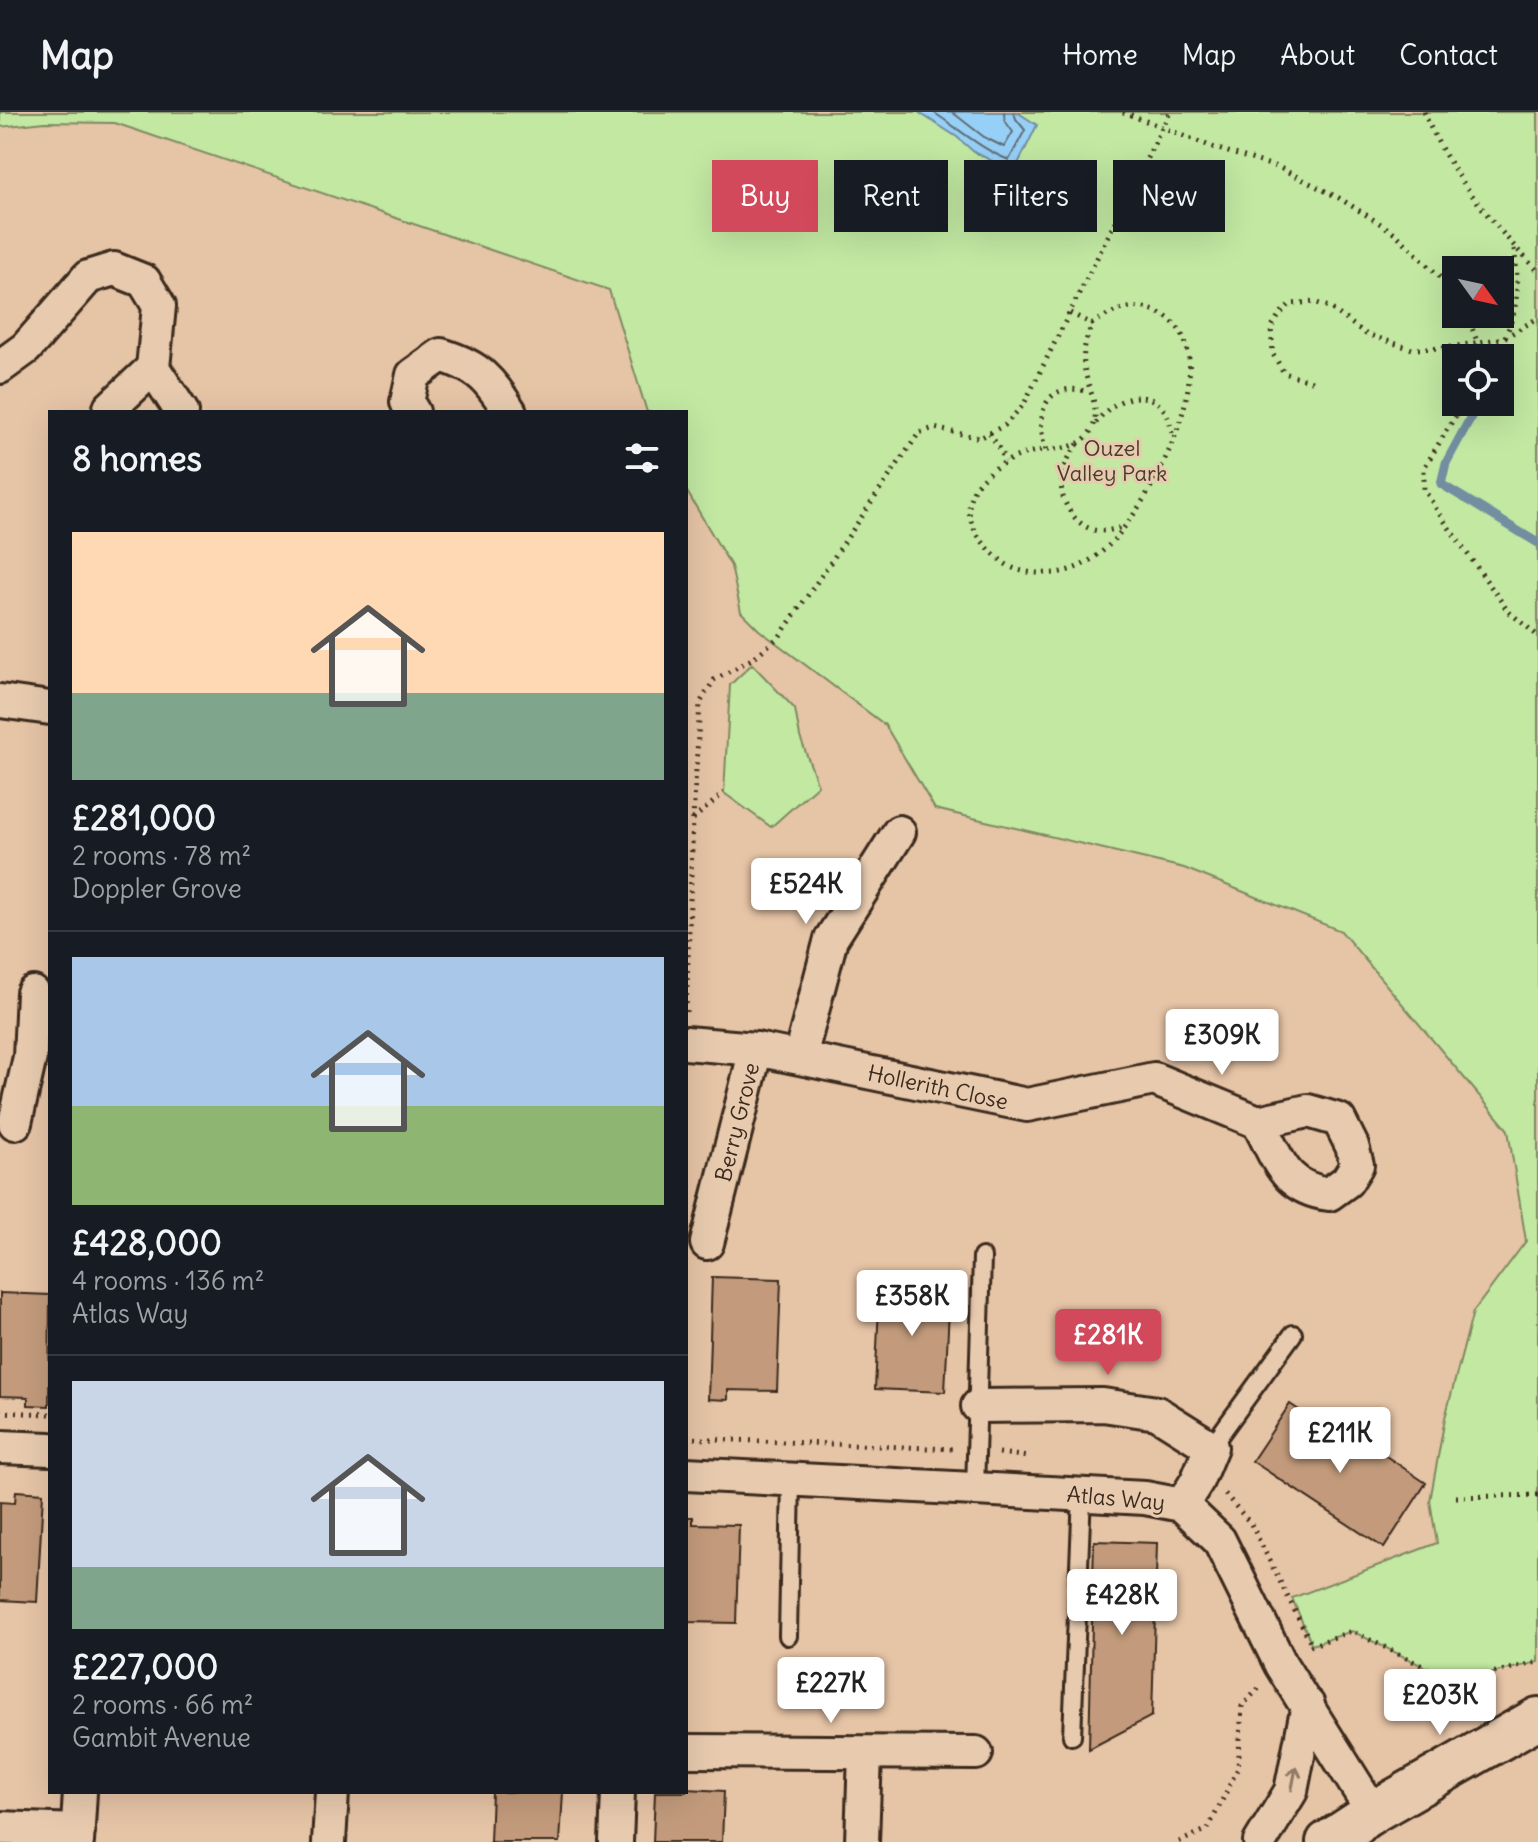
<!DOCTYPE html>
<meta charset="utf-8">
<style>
body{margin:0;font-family:Delius,sans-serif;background:#242831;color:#f1f3f6;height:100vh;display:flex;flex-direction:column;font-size:30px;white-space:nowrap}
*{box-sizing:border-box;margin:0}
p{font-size:26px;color:#9ea1a6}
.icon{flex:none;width:44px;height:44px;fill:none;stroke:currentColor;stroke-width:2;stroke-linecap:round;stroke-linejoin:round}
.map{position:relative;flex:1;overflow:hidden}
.panel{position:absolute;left:48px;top:298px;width:640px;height:1384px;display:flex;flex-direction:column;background:#171b24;border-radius:0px;box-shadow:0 8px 32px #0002}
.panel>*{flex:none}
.banner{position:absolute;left:712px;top:48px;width:706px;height:72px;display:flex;gap:16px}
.needle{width:52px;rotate:123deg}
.buttons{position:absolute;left:1442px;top:144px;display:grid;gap:16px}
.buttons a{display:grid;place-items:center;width:72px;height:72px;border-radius:0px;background:#171b24;box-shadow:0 8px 32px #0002;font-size:40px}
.price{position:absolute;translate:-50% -68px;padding:0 18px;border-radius:8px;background:#fff;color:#222;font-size:26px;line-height:52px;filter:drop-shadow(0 2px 4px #0008)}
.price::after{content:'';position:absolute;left:50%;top:48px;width:24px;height:18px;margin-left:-12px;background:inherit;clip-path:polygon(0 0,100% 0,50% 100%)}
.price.active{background:#d1495b;color:#fff}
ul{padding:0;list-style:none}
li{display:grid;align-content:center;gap:16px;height:424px;padding:0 24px}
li+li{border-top:2px solid #363941}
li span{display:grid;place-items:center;height:248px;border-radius:0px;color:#555}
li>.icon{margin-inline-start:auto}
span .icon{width:144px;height:144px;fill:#fffc;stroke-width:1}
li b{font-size:34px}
h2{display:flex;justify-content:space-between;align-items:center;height:96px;padding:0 24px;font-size:34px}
.chip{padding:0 28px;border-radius:0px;background:#171b24;box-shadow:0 8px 32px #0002;font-size:28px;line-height:72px}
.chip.active{background:#d1495b;color:#fff}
header{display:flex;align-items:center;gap:48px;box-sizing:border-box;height:112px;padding:0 40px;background:#171b24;border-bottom:2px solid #363941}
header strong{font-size:38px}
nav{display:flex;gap:44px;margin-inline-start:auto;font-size:28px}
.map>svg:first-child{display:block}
.green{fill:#c2e8a2;stroke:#7e8960;stroke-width:2;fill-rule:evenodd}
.water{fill:#97d0f7;stroke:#728ea0;stroke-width:2}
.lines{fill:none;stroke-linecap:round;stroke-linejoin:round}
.shore{stroke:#606c75;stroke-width:2}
.stream{stroke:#728ea0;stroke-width:9}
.building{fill:#c39b7c;stroke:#3b2a1e;stroke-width:2}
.service-casing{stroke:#3b2a1e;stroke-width:22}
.minor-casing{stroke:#3b2a1e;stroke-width:38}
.tertiary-casing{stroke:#3b2a1e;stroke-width:46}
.path{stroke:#3b2a1e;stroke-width:5;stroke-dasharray:2 6;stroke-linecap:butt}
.service{stroke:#e8cbaf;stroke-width:16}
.minor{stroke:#e8cbaf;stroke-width:32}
.tertiary{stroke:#e8cbaf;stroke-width:40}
.oneway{stroke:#927a66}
.labels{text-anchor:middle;stroke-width:6;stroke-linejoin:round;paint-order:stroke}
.park-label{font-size:22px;fill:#483d2b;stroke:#e8cbaf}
.street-label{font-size:22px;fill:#3b2a1e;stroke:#e8cbaf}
</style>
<header>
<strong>Map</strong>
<nav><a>Home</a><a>Map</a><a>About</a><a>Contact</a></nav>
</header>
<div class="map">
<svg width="1538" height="1730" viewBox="0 0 1538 1730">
<rect width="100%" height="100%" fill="#e6c4a6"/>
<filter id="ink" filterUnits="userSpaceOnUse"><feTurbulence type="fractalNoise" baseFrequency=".0125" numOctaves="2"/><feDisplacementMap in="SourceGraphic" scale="16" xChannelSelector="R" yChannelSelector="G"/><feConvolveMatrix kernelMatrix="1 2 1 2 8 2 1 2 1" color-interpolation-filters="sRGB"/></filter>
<g filter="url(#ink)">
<g class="green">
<path d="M 0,0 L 1538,0 L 1538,1550 L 1455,1570 L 1352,1519 L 1312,1533 L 1292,1486 L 1437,1431 L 1430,1389 L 1445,1306 L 1473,1200 L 1526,1129 L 1508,1018 L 1341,819 L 1184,756 L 935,697 L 885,613 L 759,518 L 741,500 L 731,454 L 686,378 L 686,300 L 647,300 L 609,178 L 115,11 L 45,10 L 0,15 ZM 1456,158 L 1500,158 L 1500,202 L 1456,202 ZM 1456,246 L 1500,246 L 1500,290 L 1456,290 Z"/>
<polygon points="752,552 795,597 800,625 818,673 771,715 724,681 730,573"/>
</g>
<polygon class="water" points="918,0 1017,0 1037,13 1014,60 974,40 957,25"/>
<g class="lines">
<g class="shore">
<path d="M 933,0 C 959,17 981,37 1009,48 L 1025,18 L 1016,7 L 1014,0"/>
<polyline points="952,0 984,25 1004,35 1013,20 1005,9 1004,0"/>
</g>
<polyline class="stream" points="1479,290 1446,351 1441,372 1538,431"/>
</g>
<g class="building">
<polygon points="712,1165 781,1167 777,1279 728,1278 728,1288 708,1287"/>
<polygon points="880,1173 950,1176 945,1280 875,1277"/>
<polygon points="0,1181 50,1183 49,1294 28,1293 28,1285 0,1284"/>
<polygon points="1290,1292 1362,1340 1368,1332 1426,1371 1384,1436 1252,1349"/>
<polygon points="16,1379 43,1381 37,1490 0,1488 0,1390 15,1391"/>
<polygon points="686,1405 693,1405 693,1412 739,1413 736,1511 686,1510"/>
<polygon points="1094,1429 1157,1431 1152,1604 1089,1637"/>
<polygon points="686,1677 724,1679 722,1730 653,1730 655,1680 686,1680"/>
<polygon points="492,1680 563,1680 560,1730 490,1730"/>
</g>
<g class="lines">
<g class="service-casing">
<g id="service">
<polyline points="1211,1335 1293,1222"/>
<polyline points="975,1377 982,1145"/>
<polyline points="788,1524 791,1367"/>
<polyline points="1072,1624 1082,1382"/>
</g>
</g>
<g class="minor-casing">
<g id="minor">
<polyline points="0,255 26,236 88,165 114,157 144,169 159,194 153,256 182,300"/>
<polyline points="109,300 110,296 153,256"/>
<path d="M 413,300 L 407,290 L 413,263 L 441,243 C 480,255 489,267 510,300"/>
<polyline points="0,589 50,596"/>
<path d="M 686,931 L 756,937 L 1027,993 L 1154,967 L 1258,1010 L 1308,999 L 1339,1008 L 1352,1034 L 1357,1053 L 1347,1069 L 1329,1082 C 1283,1076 1278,1046 1258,1010"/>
<polyline points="800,945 831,827 899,720"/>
<polyline points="15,1011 30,945 33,881"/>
<polyline points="707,1131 756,937"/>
<polyline points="978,1294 1103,1293 1157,1301 1211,1335 1197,1369 1182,1393"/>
<polyline points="0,1335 50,1337"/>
<polyline points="686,1362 1145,1386 1182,1393 1219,1428 1281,1553 1373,1700 1359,1716"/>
<polyline points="686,1639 976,1641"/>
<polyline points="0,1716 78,1719"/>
<polyline points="77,1730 80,1680"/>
<polyline points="329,1730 332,1680"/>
<polyline points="616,1730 618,1680"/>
<polyline points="862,1730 865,1641"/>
<polyline points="1260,1730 1291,1679 1308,1593"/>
</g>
</g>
<g class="tertiary-casing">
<polyline id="tertiary" points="1327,1730 1373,1700 1538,1606"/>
</g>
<g class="path">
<polyline points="1123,0 1215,36 1280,56 1339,86 1395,121 1448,173 1456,185"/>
<path d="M 1424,0 C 1445,55 1497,118 1538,159"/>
<path d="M 1070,201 L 1092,212 C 1114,198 1134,189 1159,201 C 1237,237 1146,406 1099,442 C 1086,452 1072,459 1055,461 C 1039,462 1016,461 1003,450 C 987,437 969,418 969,396 C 969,367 1003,349 1027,341 C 1049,335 1079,342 1092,317 C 1102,296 1086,274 1084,253 C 1082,238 1087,225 1092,212"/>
<polyline points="1467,202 1478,232 1477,246"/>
<path d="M 1505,225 C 1519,195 1519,169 1514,137"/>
<polyline points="1312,269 1284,261 1273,242 1271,216 1279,203 1290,192 1314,190 1329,195 1366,222 1412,237 1445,236 1504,226 1538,206"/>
<polyline points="1464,290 1424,356 1424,377 1440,403 1508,499 1538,524"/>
<path d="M 1096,311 C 1120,276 1168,273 1172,323"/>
<polyline points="990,321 1006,349"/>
<path d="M 1078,332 C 1070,343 1064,352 1062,366 C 1058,385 1072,410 1091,417 C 1101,421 1112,418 1122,415"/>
<path d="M 1046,338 C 1034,303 1045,267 1089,280"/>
<polyline points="693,707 724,681"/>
<polyline points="686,900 693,707 700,591 714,568 752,547 780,524 919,321 934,316 980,326 1005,313 1024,292 1170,0"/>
<polyline points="0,1300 50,1302"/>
<polyline points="686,1326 953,1337"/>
<polyline points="999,1341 1029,1345"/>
<polyline points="1225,1382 1251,1412 1312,1533"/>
<polyline points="1456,1385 1538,1383"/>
<polyline points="1310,1534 1352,1519 1455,1570 1538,1550"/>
<polyline points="1179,1730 1208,1717 1238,1656 1242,1594 1259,1576"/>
</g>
<use href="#service" class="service"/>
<use href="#minor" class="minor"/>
<use href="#tertiary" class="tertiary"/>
</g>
<defs><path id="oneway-shaft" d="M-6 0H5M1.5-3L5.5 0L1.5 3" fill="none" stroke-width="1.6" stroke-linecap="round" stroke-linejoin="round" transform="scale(2)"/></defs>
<use class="oneway" href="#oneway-shaft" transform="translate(1294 1666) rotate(-79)"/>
</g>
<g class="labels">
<g class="park-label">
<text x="1112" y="344">Ouzel<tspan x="1112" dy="25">Valley Park</tspan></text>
</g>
<g class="street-label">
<text transform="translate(938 975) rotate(12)" y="8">Hollerith Close</text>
<text transform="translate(737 1010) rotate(-76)" y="8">Berry Grove</text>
<text transform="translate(1116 1386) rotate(5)" y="8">Atlas Way</text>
</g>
</g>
</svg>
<div class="buttons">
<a><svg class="needle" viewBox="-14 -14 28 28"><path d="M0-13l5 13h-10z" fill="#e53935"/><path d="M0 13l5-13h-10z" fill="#9ea1a6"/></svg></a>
<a><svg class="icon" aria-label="locate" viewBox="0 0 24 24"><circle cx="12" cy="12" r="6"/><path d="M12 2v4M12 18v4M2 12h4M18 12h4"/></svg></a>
</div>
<b class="price" style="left:806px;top:814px">£524K</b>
<b class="price" style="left:1222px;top:965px">£309K</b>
<b class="price" style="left:912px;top:1226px">£358K</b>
<b class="price active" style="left:1108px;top:1265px">£281K</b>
<b class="price" style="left:1340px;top:1363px">£211K</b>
<b class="price" style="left:1122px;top:1525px">£428K</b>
<b class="price" style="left:831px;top:1613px">£227K</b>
<b class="price" style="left:1440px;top:1625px">£203K</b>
<div class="banner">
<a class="chip active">Buy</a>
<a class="chip">Rent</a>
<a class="chip">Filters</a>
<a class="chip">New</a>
</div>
<section class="panel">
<h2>8 homes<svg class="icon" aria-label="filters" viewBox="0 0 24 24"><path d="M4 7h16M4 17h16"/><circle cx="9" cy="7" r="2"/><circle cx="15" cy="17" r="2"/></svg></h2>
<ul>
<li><span style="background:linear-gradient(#ffd9b3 65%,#7fa58c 0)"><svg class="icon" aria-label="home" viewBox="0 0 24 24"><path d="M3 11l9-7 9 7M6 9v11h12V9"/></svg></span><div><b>£281,000</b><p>2 rooms · 78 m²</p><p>Doppler Grove</p></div></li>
<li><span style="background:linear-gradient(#a9c7e8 60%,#8fb573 0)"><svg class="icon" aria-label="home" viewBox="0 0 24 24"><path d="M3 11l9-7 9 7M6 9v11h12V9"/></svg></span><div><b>£428,000</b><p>4 rooms · 136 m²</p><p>Atlas Way</p></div></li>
<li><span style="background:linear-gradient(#c9d6e8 75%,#7fa58c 0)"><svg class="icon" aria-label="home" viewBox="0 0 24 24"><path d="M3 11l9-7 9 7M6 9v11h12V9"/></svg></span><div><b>£227,000</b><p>2 rooms · 66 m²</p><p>Gambit Avenue</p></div></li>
</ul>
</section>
</div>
